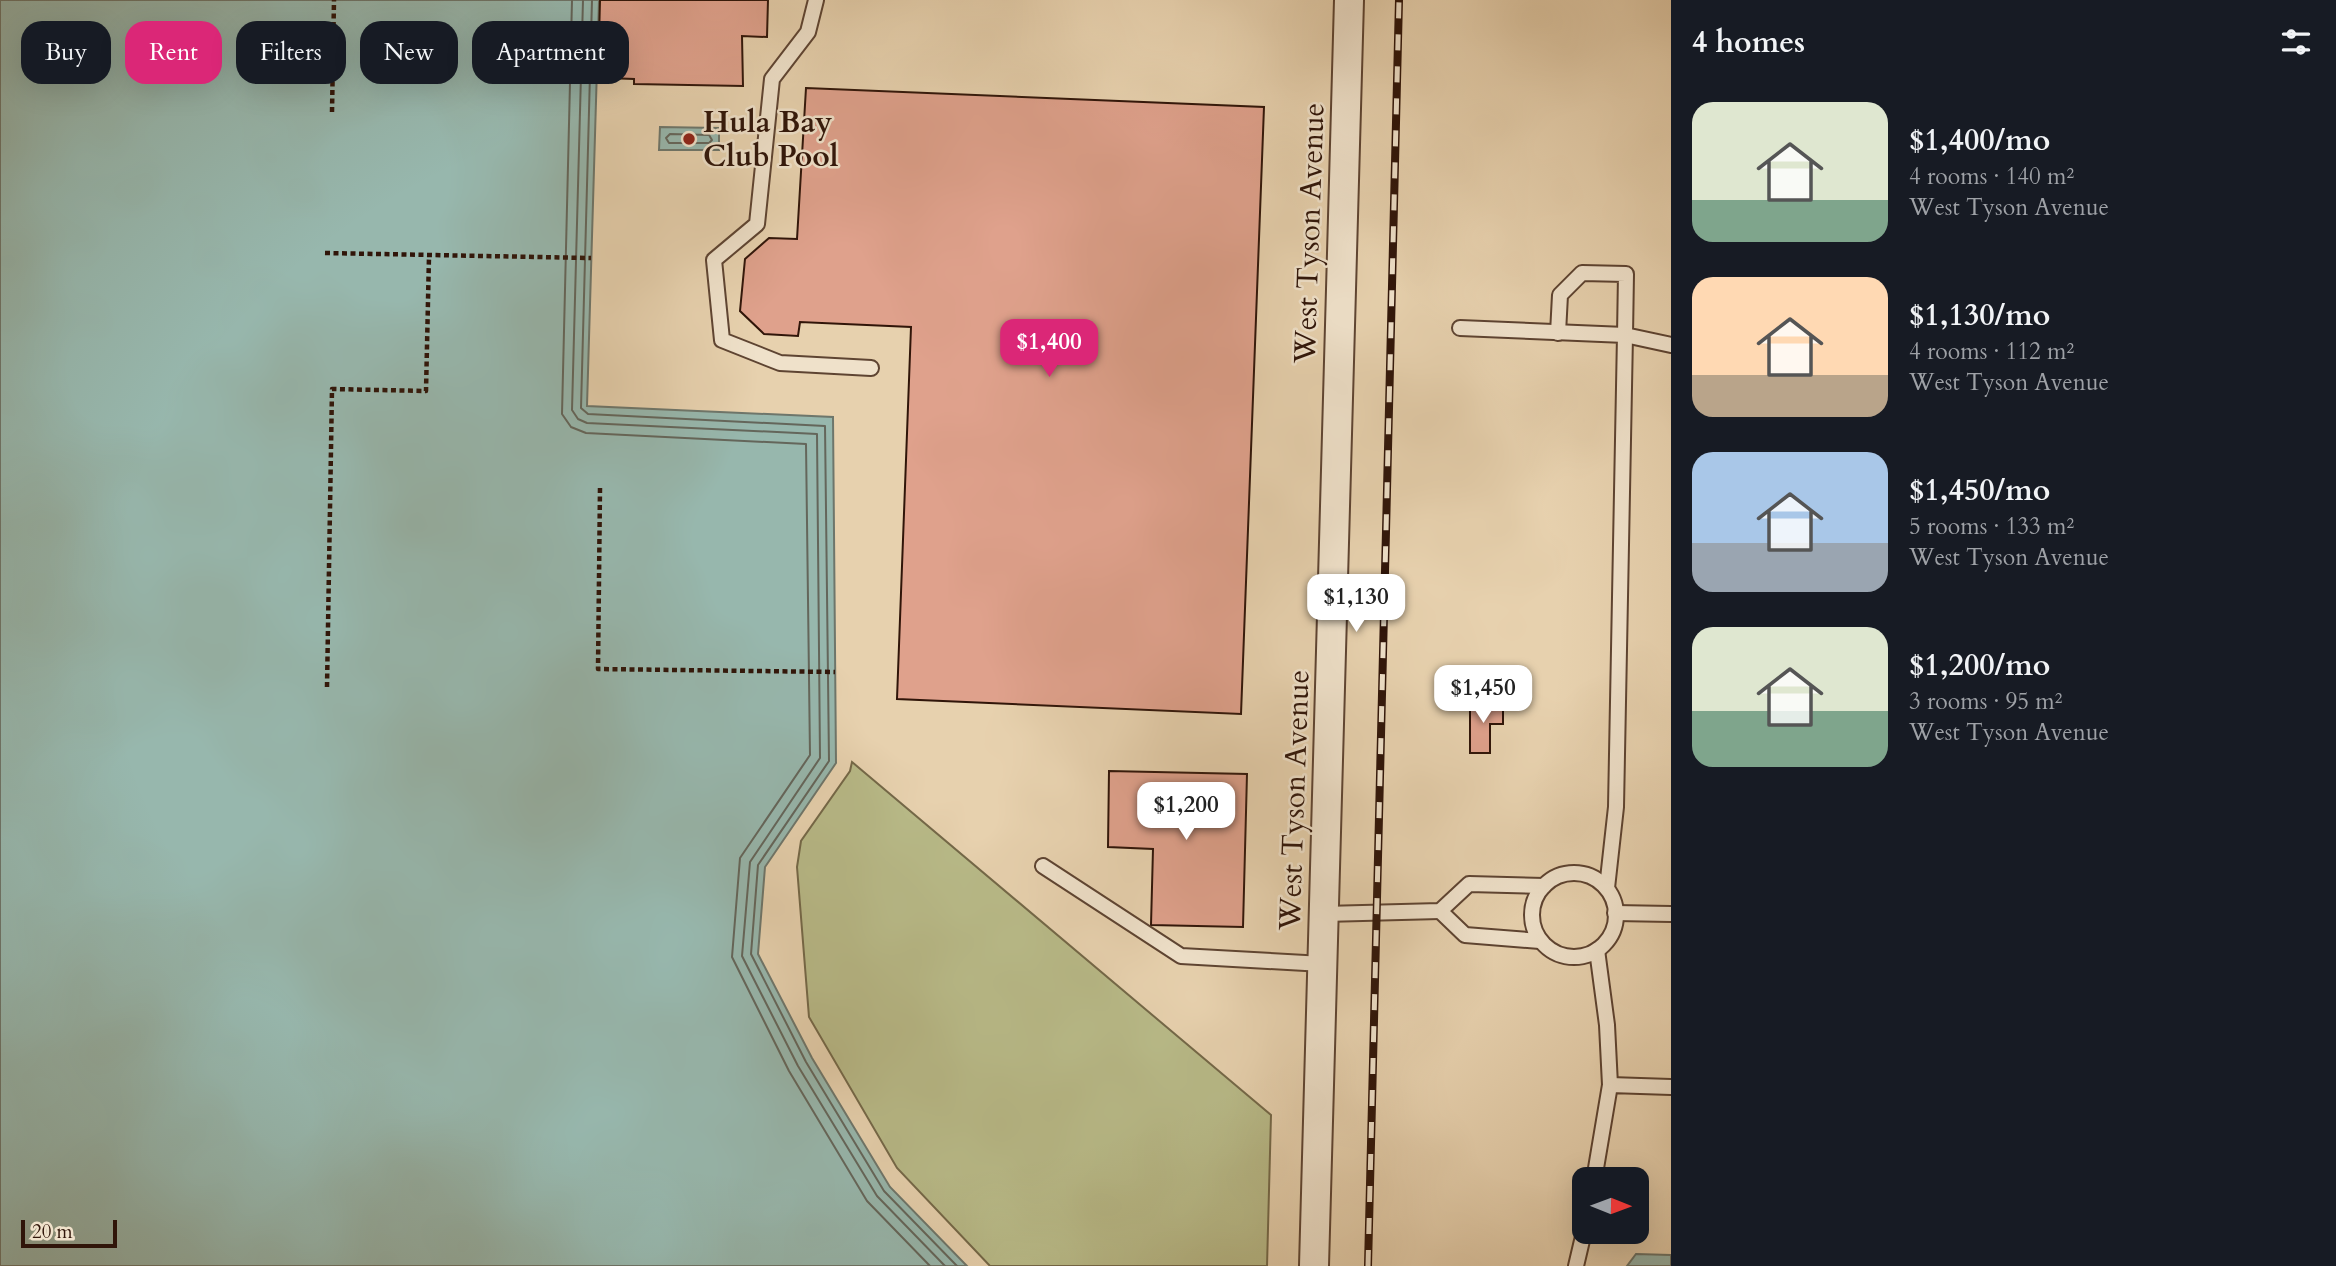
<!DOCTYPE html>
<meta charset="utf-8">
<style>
body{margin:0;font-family:Cardo,serif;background:#20242c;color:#f1f3f6;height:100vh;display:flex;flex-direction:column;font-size:26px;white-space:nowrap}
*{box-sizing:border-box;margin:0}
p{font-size:23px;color:#9ea1a6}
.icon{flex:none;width:38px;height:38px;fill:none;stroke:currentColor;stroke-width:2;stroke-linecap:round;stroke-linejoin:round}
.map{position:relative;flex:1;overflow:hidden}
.drawer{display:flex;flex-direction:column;background:#171b24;width:665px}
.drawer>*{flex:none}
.top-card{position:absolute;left:21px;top:21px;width:665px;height:63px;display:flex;gap:14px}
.needle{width:46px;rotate:91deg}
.tools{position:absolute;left:1572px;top:1167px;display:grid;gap:14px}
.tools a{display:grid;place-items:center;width:77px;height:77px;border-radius:14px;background:#171b24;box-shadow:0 7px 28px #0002;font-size:35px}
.scale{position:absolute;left:21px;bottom:18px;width:96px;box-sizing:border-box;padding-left:7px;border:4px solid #301509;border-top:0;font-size:19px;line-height:24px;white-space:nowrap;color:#301509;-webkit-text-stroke:5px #efe1ca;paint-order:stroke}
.price{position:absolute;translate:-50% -60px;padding:0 16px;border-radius:14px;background:#fff;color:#222;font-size:23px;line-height:46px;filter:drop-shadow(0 2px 4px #0008)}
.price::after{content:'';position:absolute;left:50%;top:42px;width:21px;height:16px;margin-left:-10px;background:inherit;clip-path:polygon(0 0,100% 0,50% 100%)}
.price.selected{background:#db2777;color:#fff}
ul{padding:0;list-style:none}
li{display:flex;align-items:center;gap:21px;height:175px;padding:0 21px}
li span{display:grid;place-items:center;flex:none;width:196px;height:140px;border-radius:21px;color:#555}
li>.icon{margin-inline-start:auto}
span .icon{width:84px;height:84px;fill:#fffc;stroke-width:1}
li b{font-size:30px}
h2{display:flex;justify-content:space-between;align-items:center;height:84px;padding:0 21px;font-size:30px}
.tag{padding:0 24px;border-radius:21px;background:#171b24;box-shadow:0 7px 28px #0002;font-size:24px;line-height:63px}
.tag.selected{background:#db2777;color:#fff}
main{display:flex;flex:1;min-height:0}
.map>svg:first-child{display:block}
.green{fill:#b8ba88;stroke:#746848;stroke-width:2}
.water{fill:#97b7ad;stroke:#6e766b;stroke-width:2}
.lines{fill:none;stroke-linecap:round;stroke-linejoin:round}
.shore{stroke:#64665b;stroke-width:2}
.building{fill:#dfa18c;stroke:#301509;stroke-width:2}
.service-casing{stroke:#5e4432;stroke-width:18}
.minor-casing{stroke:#5e4432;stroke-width:32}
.path{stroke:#301509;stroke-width:4.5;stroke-dasharray:5 3.5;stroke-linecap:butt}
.service{stroke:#efe1ca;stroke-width:14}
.minor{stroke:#efe1ca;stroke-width:28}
.rail-casing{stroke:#301509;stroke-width:8}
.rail{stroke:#efe1ca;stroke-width:5;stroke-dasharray:16;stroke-linecap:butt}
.poi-dot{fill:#8f2418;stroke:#efe1ca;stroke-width:2.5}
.labels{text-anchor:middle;stroke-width:5;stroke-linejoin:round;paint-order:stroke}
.poi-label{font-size:30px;font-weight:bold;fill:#301509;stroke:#efe1ca;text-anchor:start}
.street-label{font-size:30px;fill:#301509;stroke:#efe1ca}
</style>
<main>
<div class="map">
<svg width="1671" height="1266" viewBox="0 0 1671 1266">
<rect width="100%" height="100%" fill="#e7d1ae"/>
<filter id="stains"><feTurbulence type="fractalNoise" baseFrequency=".00286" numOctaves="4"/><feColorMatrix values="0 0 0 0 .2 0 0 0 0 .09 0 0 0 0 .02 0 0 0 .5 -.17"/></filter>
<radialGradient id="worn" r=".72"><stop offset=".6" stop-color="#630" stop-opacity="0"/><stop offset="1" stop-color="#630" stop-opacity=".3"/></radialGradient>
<polygon class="green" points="852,762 1271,1115 1267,1266 990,1266 897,1168 809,1017 797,867 801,841 850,771"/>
<g class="water">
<polygon points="0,0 599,0 587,406 833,417 836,763 765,867 758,954 812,1058 890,1187 967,1266 0,1266"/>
<polygon points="660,127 719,128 719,150 659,150"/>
<polygon points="1636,1254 1671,1255 1671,1266 1627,1266"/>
</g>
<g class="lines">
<g class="shore">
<polyline points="572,0 562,414 571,427 586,433 806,444 810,755 740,858 732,957 789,1071 867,1201 930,1266"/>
<polyline points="583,0 572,410 578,419 587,423 817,434 820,758 750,862 742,956 798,1066 877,1196 945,1266"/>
<polyline points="592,0 581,408 588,414 825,426 829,761 758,865 751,954 806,1062 884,1191 957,1266"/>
<polygon points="670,134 709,135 712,140 709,143 669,143 666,138"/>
</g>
</g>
<g class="building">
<polygon points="600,0 768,0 767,37 742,36 743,86 634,84 634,79 607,78 610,38 599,38"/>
<polygon points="806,88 1264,107 1241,714 897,699 911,327 800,322 798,336 764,334 740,311 745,259 769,238 797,239"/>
<polygon points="1470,703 1503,704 1503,724 1490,724 1490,753 1470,753"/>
<polygon points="1109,771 1247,774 1243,927 1151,925 1153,849 1108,847"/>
</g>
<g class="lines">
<g class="service-casing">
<g id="service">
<polyline points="816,0 808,32 772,79 757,224 714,260 722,340 780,363 871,368"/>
<polyline points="1460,328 1625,335 1616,807 1607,888"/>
<polyline points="1558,333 1560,295 1582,273 1626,274 1625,335 1671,345"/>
<polyline points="1043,866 1181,956 1323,964"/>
<circle cx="1574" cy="915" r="42"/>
<polyline points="1440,911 1465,935 1540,941"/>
<polyline points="1615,913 1671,914"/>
<polyline points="1324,914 1440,911 1469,884 1544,886"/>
<polyline points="1597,950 1607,1025 1610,1085"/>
<polyline points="1594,1180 1610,1085 1671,1087"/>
<polyline points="1576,1266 1584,1232"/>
</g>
</g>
<g class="minor-casing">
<polyline id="minor" points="1314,1266 1349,0"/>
</g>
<g class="path">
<polyline points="332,112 334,0"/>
<polyline points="325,253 591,258"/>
<polyline points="600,488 598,669 835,672"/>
<polyline points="327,687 332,389 426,391 429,256"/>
</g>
<use href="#service" class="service"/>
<use href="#minor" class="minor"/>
<g class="rail-casing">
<polyline id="rail" points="1368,1266 1399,0"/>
</g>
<use href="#rail" class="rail"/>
</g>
<circle class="poi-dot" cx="689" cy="139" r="7"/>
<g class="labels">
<g class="poi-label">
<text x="703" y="132">Hula Bay<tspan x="703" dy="34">Club Pool</tspan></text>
</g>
<g class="street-label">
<text transform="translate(1309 233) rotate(-88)" y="10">West Tyson Avenue</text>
<text transform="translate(1294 800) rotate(-88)" y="10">West Tyson Avenue</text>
</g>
</g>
<rect width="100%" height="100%" filter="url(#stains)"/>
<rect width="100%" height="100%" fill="url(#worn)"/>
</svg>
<div class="tools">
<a><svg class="needle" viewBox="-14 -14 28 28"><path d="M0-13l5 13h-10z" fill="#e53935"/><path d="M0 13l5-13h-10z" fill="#9ea1a6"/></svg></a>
</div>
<div class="scale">20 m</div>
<b class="price selected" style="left:1049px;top:379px">$1,400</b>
<b class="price" style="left:1356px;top:634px">$1,130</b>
<b class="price" style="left:1483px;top:725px">$1,450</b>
<b class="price" style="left:1186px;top:842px">$1,200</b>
<div class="top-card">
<a class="tag">Buy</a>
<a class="tag selected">Rent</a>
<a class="tag">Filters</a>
<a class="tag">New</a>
<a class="tag">Apartment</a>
</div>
</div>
<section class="drawer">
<h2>4 homes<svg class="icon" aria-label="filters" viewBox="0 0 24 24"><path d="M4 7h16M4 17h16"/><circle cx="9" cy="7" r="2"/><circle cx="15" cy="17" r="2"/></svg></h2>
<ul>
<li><span style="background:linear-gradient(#dfe7d0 70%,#7fa58c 0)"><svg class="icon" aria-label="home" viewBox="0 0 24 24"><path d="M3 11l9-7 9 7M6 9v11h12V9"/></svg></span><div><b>$1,400/mo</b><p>4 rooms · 140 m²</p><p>West Tyson Avenue</p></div></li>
<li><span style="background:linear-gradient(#ffd9b3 70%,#b9a48a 0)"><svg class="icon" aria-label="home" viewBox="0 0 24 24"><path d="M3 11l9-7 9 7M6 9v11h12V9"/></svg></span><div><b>$1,130/mo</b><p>4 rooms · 112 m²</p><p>West Tyson Avenue</p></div></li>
<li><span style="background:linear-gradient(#a9c7e8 65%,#9aa5b1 0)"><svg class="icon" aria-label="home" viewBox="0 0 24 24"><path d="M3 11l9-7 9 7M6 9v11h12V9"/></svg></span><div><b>$1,450/mo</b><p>5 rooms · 133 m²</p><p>West Tyson Avenue</p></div></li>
<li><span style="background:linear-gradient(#dfe7d0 60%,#7fa58c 0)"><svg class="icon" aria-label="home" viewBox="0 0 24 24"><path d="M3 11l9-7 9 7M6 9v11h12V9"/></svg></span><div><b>$1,200/mo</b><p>3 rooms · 95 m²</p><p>West Tyson Avenue</p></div></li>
</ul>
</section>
</main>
